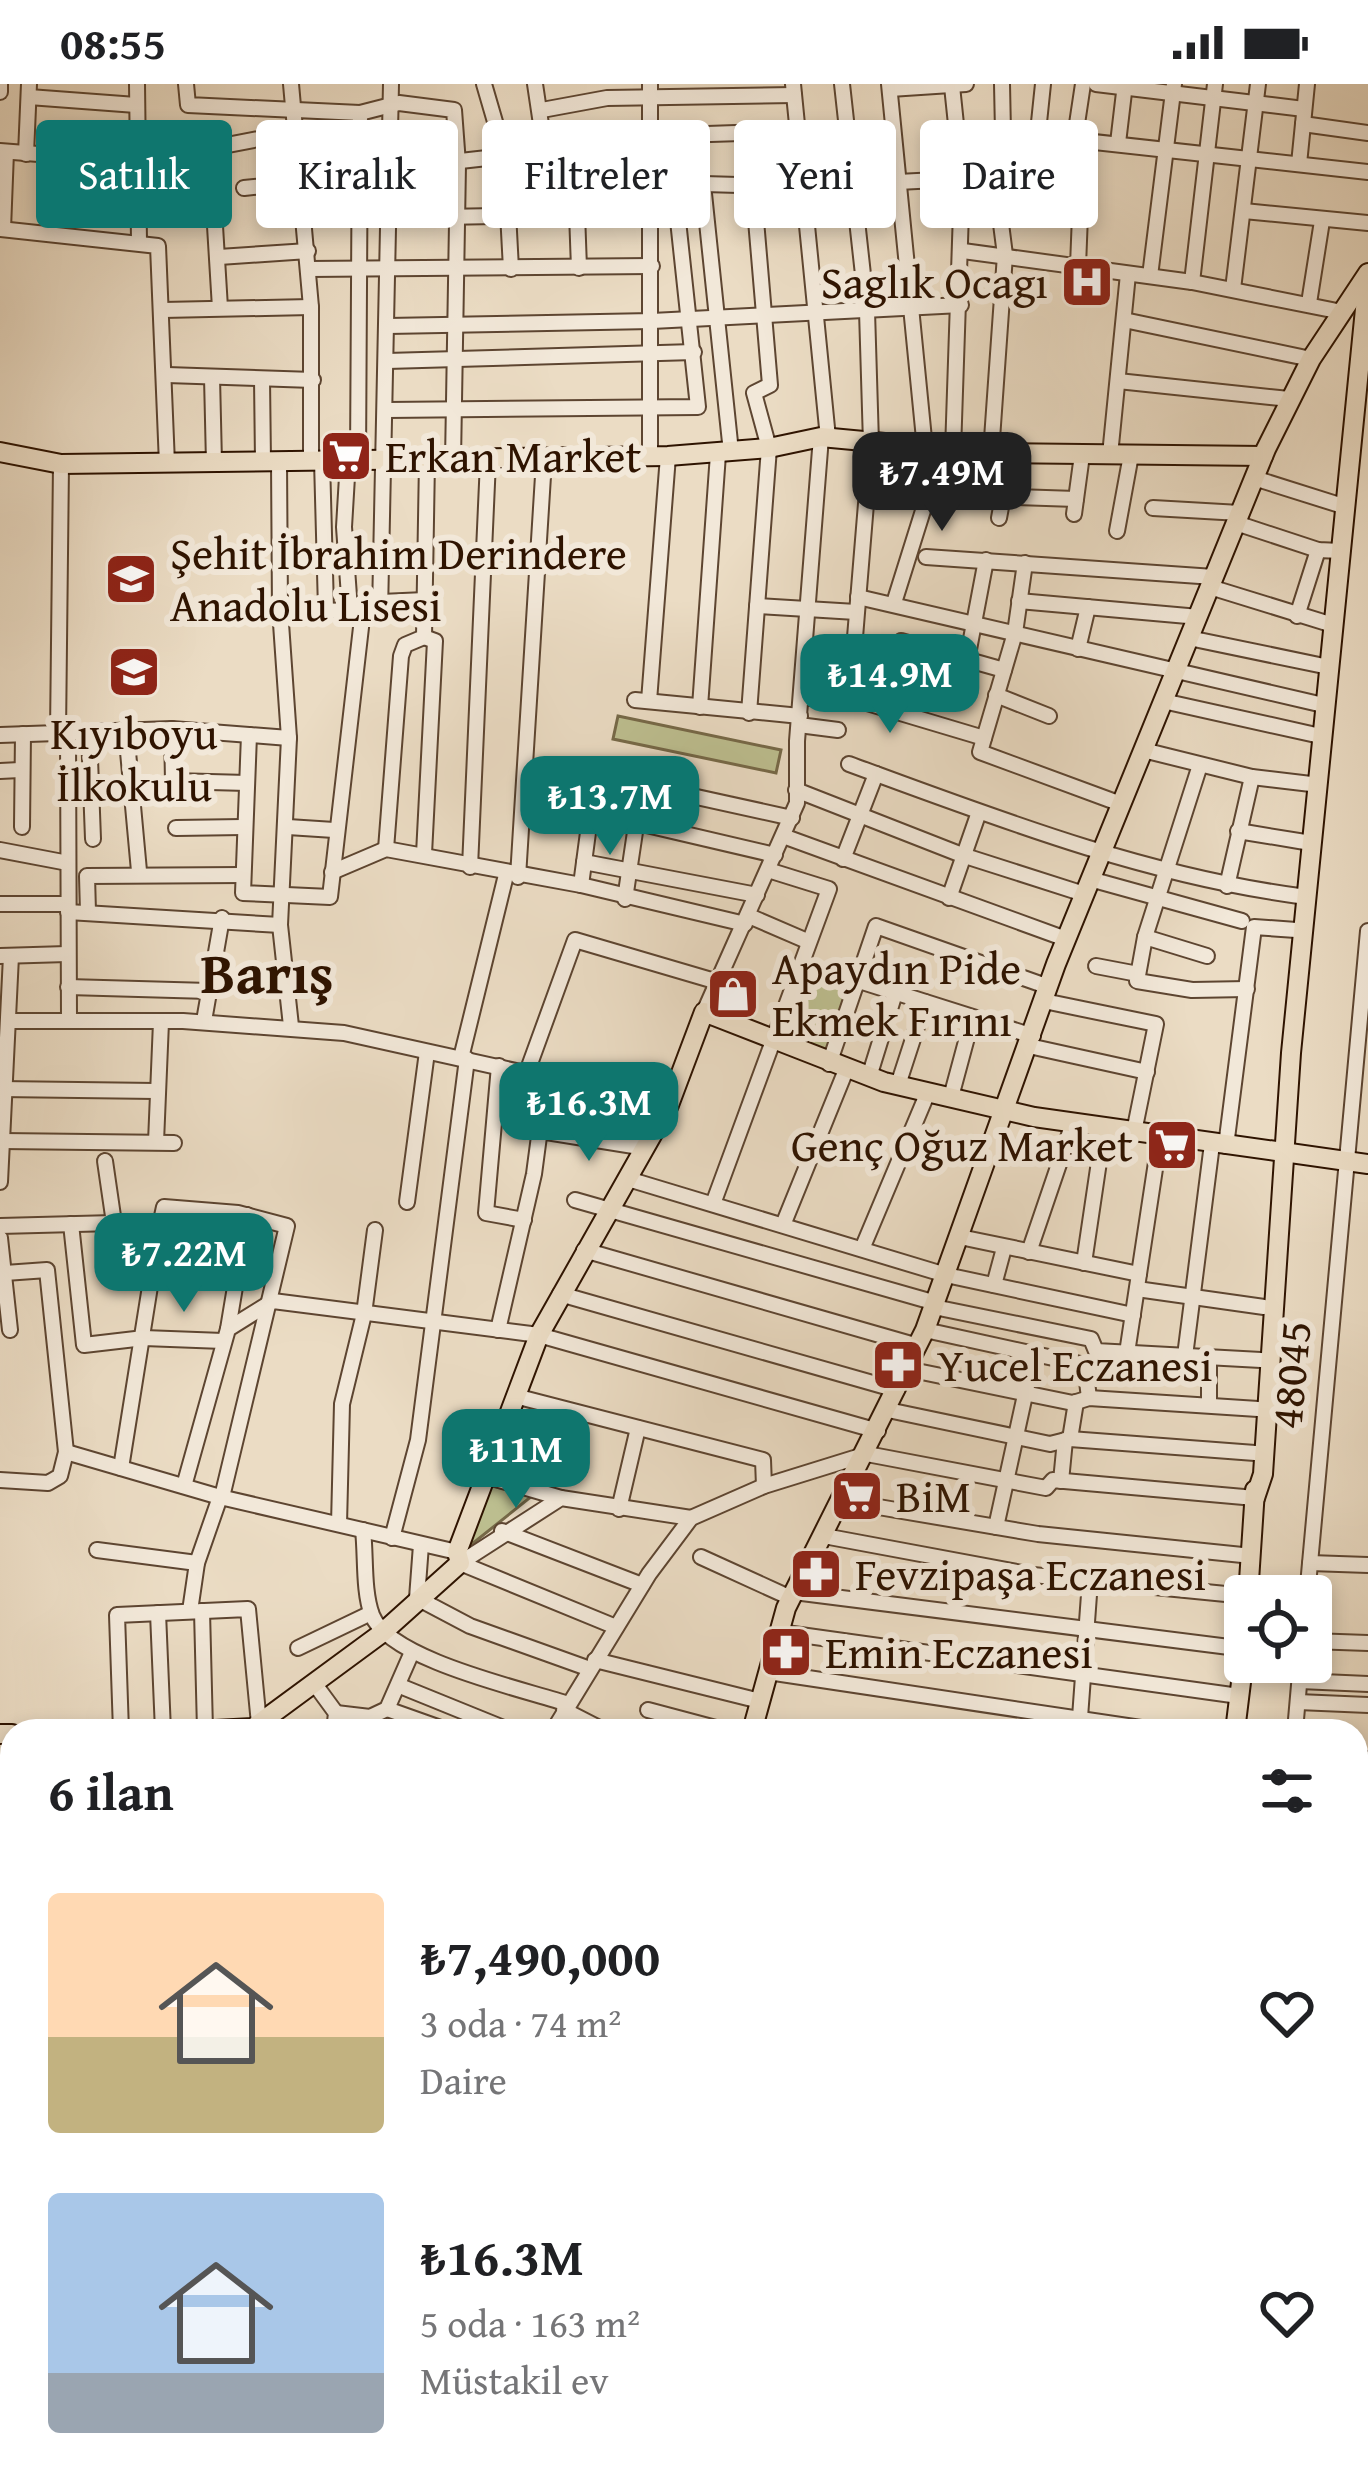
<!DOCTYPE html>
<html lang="tr">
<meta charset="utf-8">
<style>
body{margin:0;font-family:"Gentium Book Plus",serif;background:#f2f2f2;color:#202124;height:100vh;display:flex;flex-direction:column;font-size:45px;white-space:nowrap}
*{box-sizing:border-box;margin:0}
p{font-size:39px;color:#757577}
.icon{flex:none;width:66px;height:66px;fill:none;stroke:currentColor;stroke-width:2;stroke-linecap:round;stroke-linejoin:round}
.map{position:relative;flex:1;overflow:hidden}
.panel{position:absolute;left:0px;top:1635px;width:1368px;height:771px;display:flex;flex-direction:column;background:#fff;border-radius:36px 36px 0 0;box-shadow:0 6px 18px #0003}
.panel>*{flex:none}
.guide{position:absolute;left:36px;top:36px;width:1296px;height:108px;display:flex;gap:24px}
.controls{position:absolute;left:1224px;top:1491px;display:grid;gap:24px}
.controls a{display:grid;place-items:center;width:108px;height:108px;border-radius:12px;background:#fff;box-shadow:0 6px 18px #0003;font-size:60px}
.price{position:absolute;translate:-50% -102px;padding:0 27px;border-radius:24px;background:#0f766e;color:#fff;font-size:39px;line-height:78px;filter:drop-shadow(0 3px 6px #0008)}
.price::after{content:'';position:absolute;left:50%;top:72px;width:36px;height:27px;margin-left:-18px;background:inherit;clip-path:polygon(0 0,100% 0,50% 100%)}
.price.current{background:#222;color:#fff}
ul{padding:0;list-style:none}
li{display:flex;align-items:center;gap:36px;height:300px;padding:0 48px}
li span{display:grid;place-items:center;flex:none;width:336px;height:240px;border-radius:12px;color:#555}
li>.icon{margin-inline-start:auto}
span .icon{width:144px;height:144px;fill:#fffc;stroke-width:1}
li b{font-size:51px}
h2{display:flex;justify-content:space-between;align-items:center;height:144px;padding:0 48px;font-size:51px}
.pill{padding:0 42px;border-radius:12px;background:#fff;box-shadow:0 6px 18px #0003;font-size:42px;line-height:108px}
.pill.current{background:#0f766e;color:#fff}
.status{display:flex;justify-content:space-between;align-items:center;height:84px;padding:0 60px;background:#fff;direction:ltr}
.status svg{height:33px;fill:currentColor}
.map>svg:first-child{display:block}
.green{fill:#bdbf90;stroke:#766948;stroke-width:3}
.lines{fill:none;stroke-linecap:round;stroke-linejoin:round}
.minor-casing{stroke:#5d4531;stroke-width:18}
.major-casing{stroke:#2e1300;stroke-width:22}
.minor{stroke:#f2e8d9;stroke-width:14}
.major{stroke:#ebdcc4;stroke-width:18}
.labels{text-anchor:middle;stroke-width:12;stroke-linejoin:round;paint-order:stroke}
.poi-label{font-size:45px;fill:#2e1300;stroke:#f2e8d9;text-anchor:start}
.street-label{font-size:45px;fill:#2e1300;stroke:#f2e8d9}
.district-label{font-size:57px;font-weight:bold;fill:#2e1300;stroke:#f2e8d9}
</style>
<div class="status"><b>08:55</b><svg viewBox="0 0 49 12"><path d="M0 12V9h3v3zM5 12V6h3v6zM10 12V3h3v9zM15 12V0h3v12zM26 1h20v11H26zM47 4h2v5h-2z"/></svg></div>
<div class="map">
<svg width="1368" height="2404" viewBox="0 0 1368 2404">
<rect width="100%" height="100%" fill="#ebdcc4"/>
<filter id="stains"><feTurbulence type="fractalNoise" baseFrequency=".00167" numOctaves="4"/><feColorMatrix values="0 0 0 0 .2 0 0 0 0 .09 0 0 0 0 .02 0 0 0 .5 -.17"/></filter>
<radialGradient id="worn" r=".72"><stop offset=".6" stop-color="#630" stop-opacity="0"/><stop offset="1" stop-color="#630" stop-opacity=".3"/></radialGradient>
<g class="green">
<polygon points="618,632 781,666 776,689 613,655"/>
<polygon points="804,886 853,902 828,970 781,952"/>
<polygon points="486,1400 532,1412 472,1460 470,1455"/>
</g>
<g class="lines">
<g class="minor-casing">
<g id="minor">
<polyline points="137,0 139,157"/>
<polyline points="186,0 188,21 360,29 399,19 454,26 458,80 453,377"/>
<polyline points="291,0 311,223 311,376"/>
<polyline points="484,0 505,72 511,185"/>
<polyline points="535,0 546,74"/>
<polyline points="650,0 650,372"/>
<polyline points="793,0 828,354"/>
<polyline points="842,0 867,227 871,359 850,614"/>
<polyline points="889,0 925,365"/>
<polyline points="1096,0 1304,25"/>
<polyline points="952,2 962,98 953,367"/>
<polyline points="890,5 966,0"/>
<polyline points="0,8 0,0"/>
<polyline points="29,13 136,21"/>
<polyline points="542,26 607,14 794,11"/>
<polyline points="1303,40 1368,49"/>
<polyline points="1003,48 1368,88"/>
<polyline points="1038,48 1043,0"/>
<polyline points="650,52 797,47"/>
<polyline points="1075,53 1083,0"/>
<polyline points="1118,59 1125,0"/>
<polyline points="0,67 139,78 295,48"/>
<polyline points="26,70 29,0"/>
<polyline points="575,74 579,184"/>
<polyline points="1299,80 1307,0"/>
<polyline points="300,85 361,82"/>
<polyline points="389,85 505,72 650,74"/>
<polyline points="670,99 801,103 995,93"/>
<polyline points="703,100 731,368"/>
<polyline points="244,104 300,98"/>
<polyline points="1244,127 1368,139"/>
<polyline points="305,133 361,133"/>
<polyline points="388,134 654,129"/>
<polyline points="215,142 220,224"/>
<polyline points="0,145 158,162 167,380"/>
<polyline points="3,145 6,68"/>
<polyline points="963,167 1192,198 1342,228"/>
<polyline points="219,173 308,167"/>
<polyline points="1078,182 1083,55"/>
<polyline points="309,185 652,182"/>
<polyline points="1150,192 1174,0"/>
<polyline points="1192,198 1215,0"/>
<polyline points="1233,205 1258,0"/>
<polyline points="1309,219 1322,137"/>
<polyline points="163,226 311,223"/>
<polyline points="1124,236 1311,275"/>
<polyline points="388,242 652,237 961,221"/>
<polyline points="387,277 694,268"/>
<polyline points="167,291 313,296"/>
<polyline points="212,293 214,379"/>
<polyline points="262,295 263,378"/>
<polyline points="1118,297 1289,315"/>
<polyline points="387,326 698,323 674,99"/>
<polyline points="991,369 1005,171 995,93 1003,48 1002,0"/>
<polyline points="1110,371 1128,190"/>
<polyline points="322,376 326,525"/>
<polyline points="348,376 344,443 350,526"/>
<polyline points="358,376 360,29"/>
<polyline points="279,377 280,525 289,654 280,841 291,942"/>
<polyline points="1254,394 1346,423"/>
<polyline points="928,410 1076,415"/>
<polyline points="1153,424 1240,429"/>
<polyline points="1074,430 1082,371"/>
<polyline points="999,434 1011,369"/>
<polyline points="1236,439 1318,466 1341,467"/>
<polyline points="1117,447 1131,371"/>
<polyline points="926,473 1214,493"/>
<polyline points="1025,479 1015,549 980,668 1121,720"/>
<polyline points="1210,503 1333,541"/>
<polyline points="858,513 1319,620"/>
<polyline points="1019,517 1199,533"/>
<polyline points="381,518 425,516"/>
<polyline points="894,519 942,366"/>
<polyline points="757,522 856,528"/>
<polyline points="280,525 380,528 391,0"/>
<polyline points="1297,532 1318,466"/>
<polyline points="424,553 435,557 424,770"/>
<polyline points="1189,554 1324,582"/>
<polyline points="901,557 1004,586"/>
<polyline points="1078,565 1088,523"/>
<polyline points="967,576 986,476"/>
<polyline points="996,611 1049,632"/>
<polyline points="802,614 850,614 984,654"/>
<polyline points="635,616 800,632"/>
<polyline points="649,617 668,372"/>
<polyline points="1163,617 1316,651"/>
<polyline points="700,623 718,370"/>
<polyline points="749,629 769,364 754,309 770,301 753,101"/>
<polyline points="799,641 838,646"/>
<polyline points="172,645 173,697 247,699"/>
<polyline points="126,646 139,787"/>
<polyline points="68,648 69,935"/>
<polyline points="89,648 93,755"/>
<polyline points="58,649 61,380"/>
<polyline points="0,651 172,645 289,654"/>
<polyline points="249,651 243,809 330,813 363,526"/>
<polyline points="1143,666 1252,693 1311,700"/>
<path d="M 849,680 C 996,734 1143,791 1299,812"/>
<polyline points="1200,681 1145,853 1137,897 1192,906 1247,905"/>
<polyline points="0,687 20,686"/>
<polyline points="796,706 962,771 1084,810"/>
<polyline points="638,739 775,771"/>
<polyline points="22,743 23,650"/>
<polyline points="288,743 334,746"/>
<polyline points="176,744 243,743"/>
<polyline points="1238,747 1305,758"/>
<polyline points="783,752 1066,855"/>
<polyline points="386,765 401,572 405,561 424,553 427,377"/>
<polyline points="0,766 68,779"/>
<polyline points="843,775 876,690"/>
<polyline points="584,778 757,811"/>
<polyline points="470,783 488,377"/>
<polyline points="332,788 386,765 581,801 745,840"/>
<polyline points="518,793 544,376"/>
<polyline points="1090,795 1242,837"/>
<polyline points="581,801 589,741"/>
<polyline points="1227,802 1252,693"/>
<polyline points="949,814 979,728"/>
<polyline points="625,815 642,701 792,734"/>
<polyline points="0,820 68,820"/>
<polyline points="68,828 280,841"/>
<polyline points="88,828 87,792 243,791"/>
<polyline points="749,832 807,857"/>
<polyline points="1145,853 1207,872"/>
<polyline points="0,872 67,870"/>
<polyline points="1096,882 1138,890"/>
<polyline points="856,896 1033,952"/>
<polyline points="68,903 209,907"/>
<polyline points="1044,917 1156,940 1134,1048"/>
<polyline points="704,928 797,719 797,657 821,353"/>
<polyline points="9,937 183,937 344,949 669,1021"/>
<polyline points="204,937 222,834"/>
<polyline points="1029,962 1147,988"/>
<polyline points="461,974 506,791"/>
<polyline points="829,980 876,842 1049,903"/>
<polyline points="499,982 486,1129 524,1136"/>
<polyline points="527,988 575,856 718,898"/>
<polyline points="869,993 896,906"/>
<polyline points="898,1001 925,918"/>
<polyline points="0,1005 156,1007"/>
<polyline points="951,1013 972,935"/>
<polyline points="540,1047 646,1064"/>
<polyline points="2,1057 174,1059"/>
<polyline points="156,1058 161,938"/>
<polyline points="1226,1062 1254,843 1296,846"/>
<polyline points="105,1077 114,1139"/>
<polyline points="628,1095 946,1191 1133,1231"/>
<polyline points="0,1098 11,872"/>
<polyline points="575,1116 936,1219"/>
<polyline points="407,1118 427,968"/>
<polyline points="713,1120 829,805 768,786"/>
<polyline points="71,1140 84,1261 144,1254 223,1257"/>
<polyline points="783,1141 846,986"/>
<polyline points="0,1142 114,1139 159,1146 121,1384"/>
<polyline points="159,1146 164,1123 238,1129 287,1142 222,1413"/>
<polyline points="960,1153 1139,1190"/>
<polyline points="0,1154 10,1246"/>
<polyline points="862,1165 928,1008"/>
<polyline points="584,1166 918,1262"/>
<polyline points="1029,1168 1073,1039"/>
<polyline points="1084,1179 1104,1044"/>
<polyline points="994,1201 1004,1164"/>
<polyline points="1137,1205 1264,1223"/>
<polyline points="560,1210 897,1306"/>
<polyline points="934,1223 1091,1255 1096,1267 1261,1276"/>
<polyline points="228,1245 247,1131"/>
<polyline points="498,1246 534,1090 547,992"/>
<polyline points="925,1246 1085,1281 1089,1314"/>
<polyline points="1127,1269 1160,1052"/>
<polyline points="1185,1272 1212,1060"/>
<polyline points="907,1285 1073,1319 1089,1314 1258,1325"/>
<polyline points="515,1312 763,1376 764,1402"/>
<polyline points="1209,1321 1209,1274"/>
<polyline points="888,1326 1050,1360 1070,1355 1255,1369"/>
<polyline points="1070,1355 1076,1318"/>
<polyline points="66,1368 220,1413 457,1468"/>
<polyline points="485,1392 561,1414"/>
<polyline points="0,1396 48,1399 60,1392 66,1368 47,1186 5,1189"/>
<polyline points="1061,1397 1065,1356"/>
<polyline points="184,1402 228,1245 273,1217 539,1251 878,1347"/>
<polyline points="843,1417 1038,1450 1252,1472"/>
<polyline points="619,1425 638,1344"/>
<polyline points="339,1440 342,1320 364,1230 375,1146"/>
<polyline points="996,1443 1034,1270"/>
<path d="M 363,1446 C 366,1472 363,1507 372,1531 C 389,1576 523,1605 568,1620"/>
<polyline points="502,1447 642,1501"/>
<polyline points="824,1452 1033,1491 1246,1512"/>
<polyline points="392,1454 418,1356 467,975"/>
<polyline points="421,1461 417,1514 470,1542 590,1585"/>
<polyline points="97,1466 197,1479"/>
<polyline points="701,1473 791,1514"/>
<polyline points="1310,1479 1368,1481"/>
<polyline points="794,1508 1245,1565"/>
<polyline points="1307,1512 1368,847"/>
<polyline points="190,1527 197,1479 220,1413"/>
<polyline points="202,1527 205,1646"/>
<polyline points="158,1529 163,1647"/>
<polyline points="616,1543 460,1479 561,1414 691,1434"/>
<polyline points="779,1548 1239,1612"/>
<polyline points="1311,1557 1368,1559"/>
<polyline points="298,1564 371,1529"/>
<polyline points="595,1576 760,1617"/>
<polyline points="768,1588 1161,1647"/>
<polyline points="1300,1597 1368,1600"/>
<polyline points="314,1599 336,1629 334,1647"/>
<polyline points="400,1602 511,1647"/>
<polyline points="1298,1618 1368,1621"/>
<polyline points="387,1625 449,1647"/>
<polyline points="564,1626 605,1647"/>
<polyline points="648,1626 727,1647"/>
<polyline points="336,1629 370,1633 387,1625 412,1568"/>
<polyline points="121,1647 117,1531 248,1525 259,1640"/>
<polyline points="553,1647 649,1490 691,1434 764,1402 867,1370 1046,1404 1053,1396 1255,1414"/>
<polyline points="1079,1647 1090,1497"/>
<polyline points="1295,1647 1301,1578"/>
<polyline points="1356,1675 1368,1675"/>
<polyline points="1356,1841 1368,1841"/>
<polyline points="1356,1897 1368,1898"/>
<polyline points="1356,1947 1368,1947"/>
<polyline points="0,1975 12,1975"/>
<polyline points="0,2037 12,2036"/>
<polyline points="1356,2051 1368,2052"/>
<polyline points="0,2090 12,2089"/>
<polyline points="0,2161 12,2162"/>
<polyline points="256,2394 275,2404"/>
<polyline points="304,2394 324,2404 327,2394"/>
<polyline points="626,2394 635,2404"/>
<polyline points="134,2404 141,2394"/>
<polyline points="572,2404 580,2394"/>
<polyline points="647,2404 659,2394"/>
<polyline points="1226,2404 1227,2394"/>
</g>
</g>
<g class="major-casing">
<g id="major">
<polyline points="0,368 61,380 668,372 769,364 821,353 991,369 1263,372"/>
<polyline points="1255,1414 1263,1390 1291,969 1368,195"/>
<polyline points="1248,1512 1255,1406"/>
<polyline points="196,1647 253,1644 382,1549 460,1479 457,1468 539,1251 669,1021 704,928 884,998 1034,1033 1368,1080"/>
<polyline points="752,1647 786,1524 925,1246 1056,880 1266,365 1311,275 1368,189"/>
<polyline points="1235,1647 1245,1566"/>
<polyline points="0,1650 12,1650"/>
<polyline points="691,2394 693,2404"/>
<polyline points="1151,2404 1153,2394"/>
</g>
</g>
<use href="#minor" class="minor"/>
<use href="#major" class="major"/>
</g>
<defs>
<g id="hospital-square" transform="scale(2.7)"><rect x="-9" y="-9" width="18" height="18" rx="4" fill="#8f2418" stroke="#f2e8d9"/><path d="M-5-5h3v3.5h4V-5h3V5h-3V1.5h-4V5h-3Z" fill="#fff"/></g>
<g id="supermarket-square" transform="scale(2.7)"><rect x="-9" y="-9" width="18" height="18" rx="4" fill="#8f2418" stroke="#f2e8d9"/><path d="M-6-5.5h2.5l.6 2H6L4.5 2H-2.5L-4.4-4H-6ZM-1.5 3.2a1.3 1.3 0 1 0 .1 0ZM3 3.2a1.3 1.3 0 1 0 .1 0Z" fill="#fff"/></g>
<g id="school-square" transform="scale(2.7)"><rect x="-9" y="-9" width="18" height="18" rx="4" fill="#8f2418" stroke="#f2e8d9"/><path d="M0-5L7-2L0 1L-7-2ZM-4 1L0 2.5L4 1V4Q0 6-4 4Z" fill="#fff"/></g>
<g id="shop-square" transform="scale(2.7)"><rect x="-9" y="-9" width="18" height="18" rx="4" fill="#8f2418" stroke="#f2e8d9"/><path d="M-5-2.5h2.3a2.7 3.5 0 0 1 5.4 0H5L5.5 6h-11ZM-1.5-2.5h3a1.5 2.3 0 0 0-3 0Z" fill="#fff"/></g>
<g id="pharmacy-square" transform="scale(2.7)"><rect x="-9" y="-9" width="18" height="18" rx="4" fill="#8f2418" stroke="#f2e8d9"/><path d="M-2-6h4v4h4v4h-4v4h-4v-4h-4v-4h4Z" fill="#fff"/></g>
</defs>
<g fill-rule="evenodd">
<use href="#hospital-square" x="1087" y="198"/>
<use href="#supermarket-square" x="346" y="372"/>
<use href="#school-square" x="131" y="495"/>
<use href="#school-square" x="134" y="588"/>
<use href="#shop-square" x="733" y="910"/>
<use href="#supermarket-square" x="1172" y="1061"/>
<use href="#pharmacy-square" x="898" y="1281"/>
<use href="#supermarket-square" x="857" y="1412"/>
<use href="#pharmacy-square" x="816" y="1490"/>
<use href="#pharmacy-square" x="786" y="1568"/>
</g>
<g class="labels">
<g class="poi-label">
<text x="1048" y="214" text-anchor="end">Saglık Ocagı</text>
<text x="385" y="388">Erkan Market</text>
<text x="170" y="485">Şehit İbrahim Derindere<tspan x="170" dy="52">Anadolu Lisesi</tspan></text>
<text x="134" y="665" text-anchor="middle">Kıyıboyu<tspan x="134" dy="52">İlkokulu</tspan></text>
<text x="772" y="900">Apaydın Pide<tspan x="772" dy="52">Ekmek Fırını</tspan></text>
<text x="1133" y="1077" text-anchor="end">Genç Oğuz Market</text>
<text x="937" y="1297">Yucel Eczanesi</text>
<text x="896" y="1428">BiM</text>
<text x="855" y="1506">Fevzipaşa Eczanesi</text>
<text x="825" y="1584">Emin Eczanesi</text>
</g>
<g class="street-label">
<text transform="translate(1290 1291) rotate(-85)" y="16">48045</text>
</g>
<g class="district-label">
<text x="267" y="909">Barış</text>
</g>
</g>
<rect width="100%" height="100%" filter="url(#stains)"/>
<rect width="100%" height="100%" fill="url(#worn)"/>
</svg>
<div class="controls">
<a><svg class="icon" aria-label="locate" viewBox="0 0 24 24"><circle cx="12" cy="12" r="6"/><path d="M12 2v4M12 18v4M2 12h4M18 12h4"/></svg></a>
</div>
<b class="price current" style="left:942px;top:450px">₺7.49M</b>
<b class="price" style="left:890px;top:652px">₺14.9M</b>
<b class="price" style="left:610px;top:774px">₺13.7M</b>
<b class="price" style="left:589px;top:1080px">₺16.3M</b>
<b class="price" style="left:184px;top:1231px">₺7.22M</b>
<b class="price" style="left:516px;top:1427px">₺11M</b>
<div class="guide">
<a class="pill current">Satılık</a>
<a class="pill">Kiralık</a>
<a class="pill">Filtreler</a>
<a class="pill">Yeni</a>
<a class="pill">Daire</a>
</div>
<section class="panel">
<h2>6 ilan<svg class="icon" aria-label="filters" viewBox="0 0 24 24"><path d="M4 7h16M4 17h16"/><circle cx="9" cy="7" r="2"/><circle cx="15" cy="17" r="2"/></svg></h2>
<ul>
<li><span style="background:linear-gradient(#ffd9b3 60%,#c2b280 0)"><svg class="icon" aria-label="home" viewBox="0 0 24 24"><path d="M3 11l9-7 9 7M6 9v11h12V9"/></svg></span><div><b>₺7,490,000</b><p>3 oda · 74 m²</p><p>Daire</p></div><svg class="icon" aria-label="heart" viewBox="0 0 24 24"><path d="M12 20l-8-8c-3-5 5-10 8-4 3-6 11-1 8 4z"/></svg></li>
<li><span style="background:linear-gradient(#a9c7e8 75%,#9aa5b1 0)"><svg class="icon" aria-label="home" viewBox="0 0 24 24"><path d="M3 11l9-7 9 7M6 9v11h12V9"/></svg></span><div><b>₺16.3M</b><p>5 oda · 163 m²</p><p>Müstakil ev</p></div><svg class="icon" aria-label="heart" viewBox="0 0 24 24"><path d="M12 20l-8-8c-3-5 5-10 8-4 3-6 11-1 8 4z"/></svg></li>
</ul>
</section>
</div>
